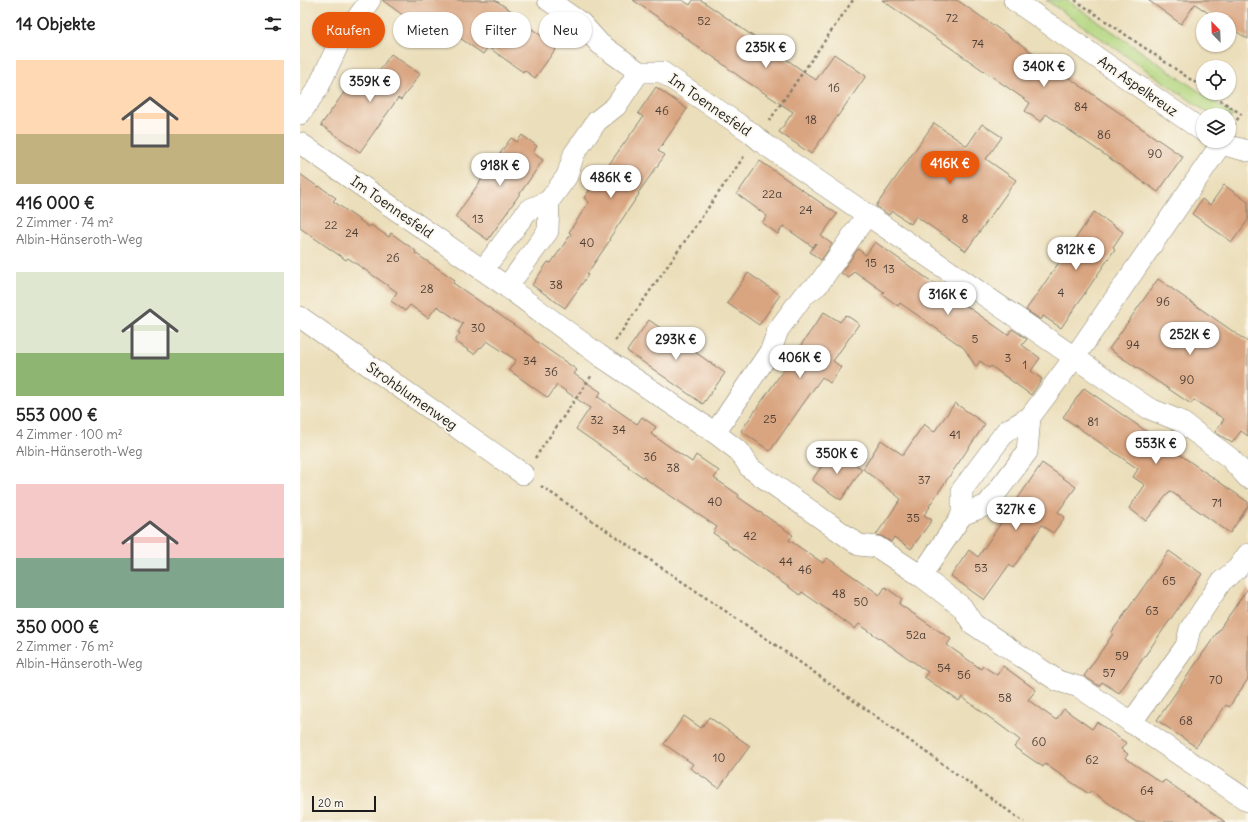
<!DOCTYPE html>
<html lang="de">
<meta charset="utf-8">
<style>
body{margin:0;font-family:Delius,sans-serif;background:#f6f6f6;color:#222;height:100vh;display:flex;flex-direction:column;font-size:15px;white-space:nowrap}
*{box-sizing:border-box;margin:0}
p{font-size:13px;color:#767676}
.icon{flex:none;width:22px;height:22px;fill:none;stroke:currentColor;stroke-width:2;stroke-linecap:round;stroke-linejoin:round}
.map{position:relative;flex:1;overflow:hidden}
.drawer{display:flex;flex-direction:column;background:#fff;width:300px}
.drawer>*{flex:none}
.hud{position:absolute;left:12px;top:12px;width:380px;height:36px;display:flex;gap:8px}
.needle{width:26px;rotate:337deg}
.tools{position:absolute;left:896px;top:12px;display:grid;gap:8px}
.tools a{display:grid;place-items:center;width:40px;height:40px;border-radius:50%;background:#fff;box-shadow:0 1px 3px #0004;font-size:20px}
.scale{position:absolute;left:12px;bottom:10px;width:64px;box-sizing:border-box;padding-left:4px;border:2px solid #1c1c1c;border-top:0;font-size:11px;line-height:14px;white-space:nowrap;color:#1c1c1c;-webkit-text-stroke:3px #fbf7ec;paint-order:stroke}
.price{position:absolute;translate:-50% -34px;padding:0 9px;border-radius:14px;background:#fff;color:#222;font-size:13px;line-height:26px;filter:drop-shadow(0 1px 2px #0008)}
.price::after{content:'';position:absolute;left:50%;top:24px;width:12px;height:9px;margin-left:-6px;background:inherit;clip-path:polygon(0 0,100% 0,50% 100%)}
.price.current{background:#ea580c;color:#fff}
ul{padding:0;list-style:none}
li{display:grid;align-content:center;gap:8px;height:212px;padding:0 16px}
li span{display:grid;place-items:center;height:124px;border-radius:0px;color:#555}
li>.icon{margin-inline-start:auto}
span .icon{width:72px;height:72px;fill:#fffc;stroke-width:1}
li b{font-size:17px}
h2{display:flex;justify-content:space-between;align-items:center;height:48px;padding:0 16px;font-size:17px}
.pill{padding:0 14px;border-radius:18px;background:#fff;box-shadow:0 1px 3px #0004;font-size:14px;line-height:36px}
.pill.current{background:#ea580c;color:#fff}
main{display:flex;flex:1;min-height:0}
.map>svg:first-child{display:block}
.green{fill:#b2d57e;stroke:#67784d}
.building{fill:#d9a480}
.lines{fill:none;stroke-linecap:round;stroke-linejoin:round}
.minor-casing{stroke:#847d6b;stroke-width:22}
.path{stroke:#847d6b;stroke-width:2.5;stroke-dasharray:3 3;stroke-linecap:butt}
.minor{stroke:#fff;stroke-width:21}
.labels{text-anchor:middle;stroke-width:4;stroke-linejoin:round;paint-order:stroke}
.number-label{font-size:12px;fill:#4b3e35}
.street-label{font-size:14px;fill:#1c1c1c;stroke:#fbf7ec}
</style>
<main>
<section class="drawer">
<h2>14 Objekte<svg class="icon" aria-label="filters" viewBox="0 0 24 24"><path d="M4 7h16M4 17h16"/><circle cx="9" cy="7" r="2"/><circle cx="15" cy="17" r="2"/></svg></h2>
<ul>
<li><span style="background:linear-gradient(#ffd9b3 60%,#c2b280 0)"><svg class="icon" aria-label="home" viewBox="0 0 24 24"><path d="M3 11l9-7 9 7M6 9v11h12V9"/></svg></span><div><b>416 000 €</b><p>2 Zimmer · 74 m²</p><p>Albin-Hänseroth-Weg</p></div></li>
<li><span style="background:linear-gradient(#dfe7d0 65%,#8fb573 0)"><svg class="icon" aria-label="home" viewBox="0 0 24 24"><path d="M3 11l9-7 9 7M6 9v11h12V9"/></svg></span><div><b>553 000 €</b><p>4 Zimmer · 100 m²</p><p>Albin-Hänseroth-Weg</p></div></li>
<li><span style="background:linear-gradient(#f6c9c9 60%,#7fa58c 0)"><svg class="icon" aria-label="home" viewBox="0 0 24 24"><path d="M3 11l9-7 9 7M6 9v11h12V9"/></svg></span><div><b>350 000 €</b><p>2 Zimmer · 76 m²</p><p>Albin-Hänseroth-Weg</p></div></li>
</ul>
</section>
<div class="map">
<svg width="948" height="822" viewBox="0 0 948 822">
<rect width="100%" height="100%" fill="#fbf7ec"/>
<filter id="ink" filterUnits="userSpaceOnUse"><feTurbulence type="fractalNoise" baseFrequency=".025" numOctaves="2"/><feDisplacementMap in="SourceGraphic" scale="8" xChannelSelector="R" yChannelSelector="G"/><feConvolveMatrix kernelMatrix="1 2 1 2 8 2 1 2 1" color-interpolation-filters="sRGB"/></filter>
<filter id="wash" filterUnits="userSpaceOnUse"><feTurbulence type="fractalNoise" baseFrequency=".012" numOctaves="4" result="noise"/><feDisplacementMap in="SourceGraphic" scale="16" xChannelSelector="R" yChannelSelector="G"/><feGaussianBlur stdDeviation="0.9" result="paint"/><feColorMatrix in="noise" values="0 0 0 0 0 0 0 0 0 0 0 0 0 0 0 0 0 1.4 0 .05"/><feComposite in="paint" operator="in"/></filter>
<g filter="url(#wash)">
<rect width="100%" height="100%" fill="#ebdeba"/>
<polygon class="green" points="746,0 767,0 933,115 929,121 929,115 911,115"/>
<g id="blocks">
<g class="building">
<polygon points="82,0 195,0 213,12 211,14 257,47 235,78 224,70 223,72 188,47 183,54 137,22 129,34"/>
<polygon points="333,0 382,0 390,5 393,0 401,0 516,80 534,54 566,76 511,154 479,132 493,112 440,77 408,53 408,54 389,41 389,40 381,35 382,34"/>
<polygon points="582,0 657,0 883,157 858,192 746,114 741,122 725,111 730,103"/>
<polygon points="848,0 948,0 948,39 929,27 929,19 917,19 895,4 881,24"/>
<polygon points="91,54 120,74 101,100 98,98 60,152 21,125 50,84 59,90 69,77 73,80"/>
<polygon points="356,87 387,109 358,151 365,155 338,193 339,194 309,239 310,240 287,274 288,275 265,308 232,285 248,262 251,263 271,234 269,232 289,202 284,198 304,169 305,170 343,117 338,113"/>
<polygon points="634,123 667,146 682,124 702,137 686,159 716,180 666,251 616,216 611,224 592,211 589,215 576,206"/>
<polygon points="222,135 237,146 233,153 243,160 188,240 155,217 211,138 217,142"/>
<polygon points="460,161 537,214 521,236 532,244 521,260 510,252 516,243 513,247 483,226 478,234 462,223 467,216 437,194"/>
<polygon points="0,174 18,187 19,186 36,198 33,201 69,227 71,225 89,237 91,233 116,251 115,253 155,280 153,283 233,338 233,339 277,370 274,374 301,392 297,398 298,397 337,424 342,417 356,427 351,434 392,462 396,455 419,471 414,478 439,495 438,497 493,535 489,540 505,551 523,563 527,558 580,595 585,587 602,599 599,604 651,639 647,645 681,669 683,666 697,675 703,666 736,690 728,700 756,720 764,709 792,729 797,722 826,743 821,749 828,754 825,758 862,783 865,780 925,822 836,822 791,791 789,794 745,764 743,767 714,747 720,740 662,697 659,701 624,677 628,672 559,624 555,629 502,592 500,595 427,544 428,543 413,533 417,527 328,467 329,466 276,429 290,408 257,385 248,398 209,370 216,360 187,341 181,348 180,347 174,354 155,341 160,333 158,332 163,324 137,306 128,318 110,305 105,311 91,301 97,292 48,258 46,260 0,228"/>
<polygon points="924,185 948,202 948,220 932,242 892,214 902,199 910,205"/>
<polygon points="794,212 823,232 813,247 815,249 761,328 743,316 741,320 726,310"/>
<polygon points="575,242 708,335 712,329 727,339 722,345 740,358 731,371 742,379 731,395 691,366 689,368 680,361 676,367 664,348 600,303 598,306 582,294 584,292 554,271 549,278 541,273 558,249 566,255"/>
<polygon points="448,273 480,295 459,325 427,303"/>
<polygon points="858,279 948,342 948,436 941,431 932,443 915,432 924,419 894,400 891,404 809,349"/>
<polygon points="524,312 540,322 546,315 559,324 533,361 541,367 530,383 522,377 470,451 441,431"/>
<polygon points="349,320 379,341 383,336 399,347 395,352 425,373 403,404 327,351"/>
<polygon points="784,388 948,502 948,506 930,533 870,491 846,521 829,508 845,485 833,477 838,469 763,417"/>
<polygon points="655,403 685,424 629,506 630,507 624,515 632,520 611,549 594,537 591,542 583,537 576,535 601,499 563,469 581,440 603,455 624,424 634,432"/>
<polygon points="533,450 562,469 541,500 512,480"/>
<polygon points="742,463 776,487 758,512 765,517 753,533 742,525 713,568 709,565 684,600 651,576 669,550 678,557"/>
<polygon points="869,551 902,574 819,693 802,682 799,686 784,676 813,634 811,633"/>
<polygon points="948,588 948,679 929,707 926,705 896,747 857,720"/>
<polygon points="384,716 401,728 409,717 450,746 419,788 390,768 393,764 364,744"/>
</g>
</g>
</g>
<g filter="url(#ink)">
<use href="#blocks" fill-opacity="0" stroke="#847d6b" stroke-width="1"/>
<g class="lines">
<g class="minor-casing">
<g id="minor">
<polyline points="248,0 281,23 300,44 339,72 362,72 450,132 463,143 848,408 880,421 930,458 948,478"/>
<polyline points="714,0 903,131"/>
<polyline points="0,114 18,88 38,45 70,0"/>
<polyline points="917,141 921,144 948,151"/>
<polyline points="0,143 207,287 299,355 415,433"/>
<polyline points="567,215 518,285 503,296 478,330 471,350 415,433 440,452 450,468 559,545 577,547 621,576 662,607 673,624 758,681 779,687 948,801"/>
<polyline points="183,270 228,210 249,201"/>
<polyline points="207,287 248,231 249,201 267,176 274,154 297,121 316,106 339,72"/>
<polyline points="0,317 223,474"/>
<polyline points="662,515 687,505 727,452 730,417"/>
<polyline points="621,576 662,515 662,490 706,431 730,417 774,358 921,144"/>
<polyline points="831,723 886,646 890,629 922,581 937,569 948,554"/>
</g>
</g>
<g class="path">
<polyline points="775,0 903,88"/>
<polyline points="910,93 941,114 933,126"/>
<polyline points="469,121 553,0"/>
<polyline points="315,341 445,155"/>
<polyline points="235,458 292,375"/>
<polyline points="241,486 477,646 724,822"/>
</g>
<use href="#minor" class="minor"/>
</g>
</g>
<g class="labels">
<g class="number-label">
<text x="652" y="22">72</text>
<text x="404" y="25">52</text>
<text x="678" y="48">74</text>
<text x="534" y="92">16</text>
<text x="781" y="111">84</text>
<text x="362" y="115">46</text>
<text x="511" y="124">18</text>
<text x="804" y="139">86</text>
<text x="855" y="158">90</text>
<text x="472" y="198">22a</text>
<text x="506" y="214">24</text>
<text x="178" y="223">13</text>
<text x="665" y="223">8</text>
<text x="31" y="229">22</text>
<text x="52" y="237">24</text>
<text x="287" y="247">40</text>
<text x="93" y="262">26</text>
<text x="571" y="267">15</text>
<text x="589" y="273">13</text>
<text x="256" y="289">38</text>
<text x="127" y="293">28</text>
<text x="761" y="297">4</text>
<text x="863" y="306">96</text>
<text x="178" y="332">30</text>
<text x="675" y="343">5</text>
<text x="833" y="349">94</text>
<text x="708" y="362">3</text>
<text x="230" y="365">34</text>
<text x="725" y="369">1</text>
<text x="251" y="376">36</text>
<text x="887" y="384">90</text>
<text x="470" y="423">25</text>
<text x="297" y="424">32</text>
<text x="793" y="426">81</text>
<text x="319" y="434">34</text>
<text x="655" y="439">41</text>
<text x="350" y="461">36</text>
<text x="373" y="472">38</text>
<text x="624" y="484">37</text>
<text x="415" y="506">40</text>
<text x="917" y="507">71</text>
<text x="613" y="522">35</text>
<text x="450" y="540">42</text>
<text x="486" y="566">44</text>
<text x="681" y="572">53</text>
<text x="505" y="574">46</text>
<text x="869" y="585">65</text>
<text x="539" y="598">48</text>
<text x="561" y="606">50</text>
<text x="852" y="615">63</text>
<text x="616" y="639">52a</text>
<text x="822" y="660">59</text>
<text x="644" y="672">54</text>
<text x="809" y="677">57</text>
<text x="664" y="679">56</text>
<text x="916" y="684">70</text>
<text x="705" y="702">58</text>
<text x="886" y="725">68</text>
<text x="739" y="746">60</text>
<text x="419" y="762">10</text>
<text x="792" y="764">62</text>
<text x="847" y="795">64</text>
</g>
<g class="street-label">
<text transform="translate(838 86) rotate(35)" y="5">Am Aspelkreuz</text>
<text transform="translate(410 105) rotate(35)" y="5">Im Toennesfeld</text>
<text transform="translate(92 207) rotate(35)" y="5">Im Toennesfeld</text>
<text transform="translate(112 396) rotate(35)" y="5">Strohblumenweg</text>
</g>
</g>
</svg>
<div class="tools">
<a><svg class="needle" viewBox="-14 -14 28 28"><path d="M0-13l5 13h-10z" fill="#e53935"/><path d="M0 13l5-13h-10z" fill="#767676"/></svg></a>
<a><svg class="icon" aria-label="locate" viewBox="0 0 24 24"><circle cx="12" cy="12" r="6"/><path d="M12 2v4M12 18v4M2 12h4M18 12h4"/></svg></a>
<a><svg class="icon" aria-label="layers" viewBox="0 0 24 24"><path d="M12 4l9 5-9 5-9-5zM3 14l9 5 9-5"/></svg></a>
</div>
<div class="scale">20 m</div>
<b class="price" style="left:466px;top:69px">235K €</b>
<b class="price" style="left:744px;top:88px">340K €</b>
<b class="price" style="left:70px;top:103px">359K €</b>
<b class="price current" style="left:650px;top:185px">416K €</b>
<b class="price" style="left:200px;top:187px">918K €</b>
<b class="price" style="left:311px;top:199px">486K €</b>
<b class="price" style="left:776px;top:271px">812K €</b>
<b class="price" style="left:648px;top:316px">316K €</b>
<b class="price" style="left:890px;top:356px">252K €</b>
<b class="price" style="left:376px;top:361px">293K €</b>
<b class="price" style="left:500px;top:379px">406K €</b>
<b class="price" style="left:856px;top:465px">553K €</b>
<b class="price" style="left:537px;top:475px">350K €</b>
<b class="price" style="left:716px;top:531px">327K €</b>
<div class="hud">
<a class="pill current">Kaufen</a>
<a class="pill">Mieten</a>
<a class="pill">Filter</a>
<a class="pill">Neu</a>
</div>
</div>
</main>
